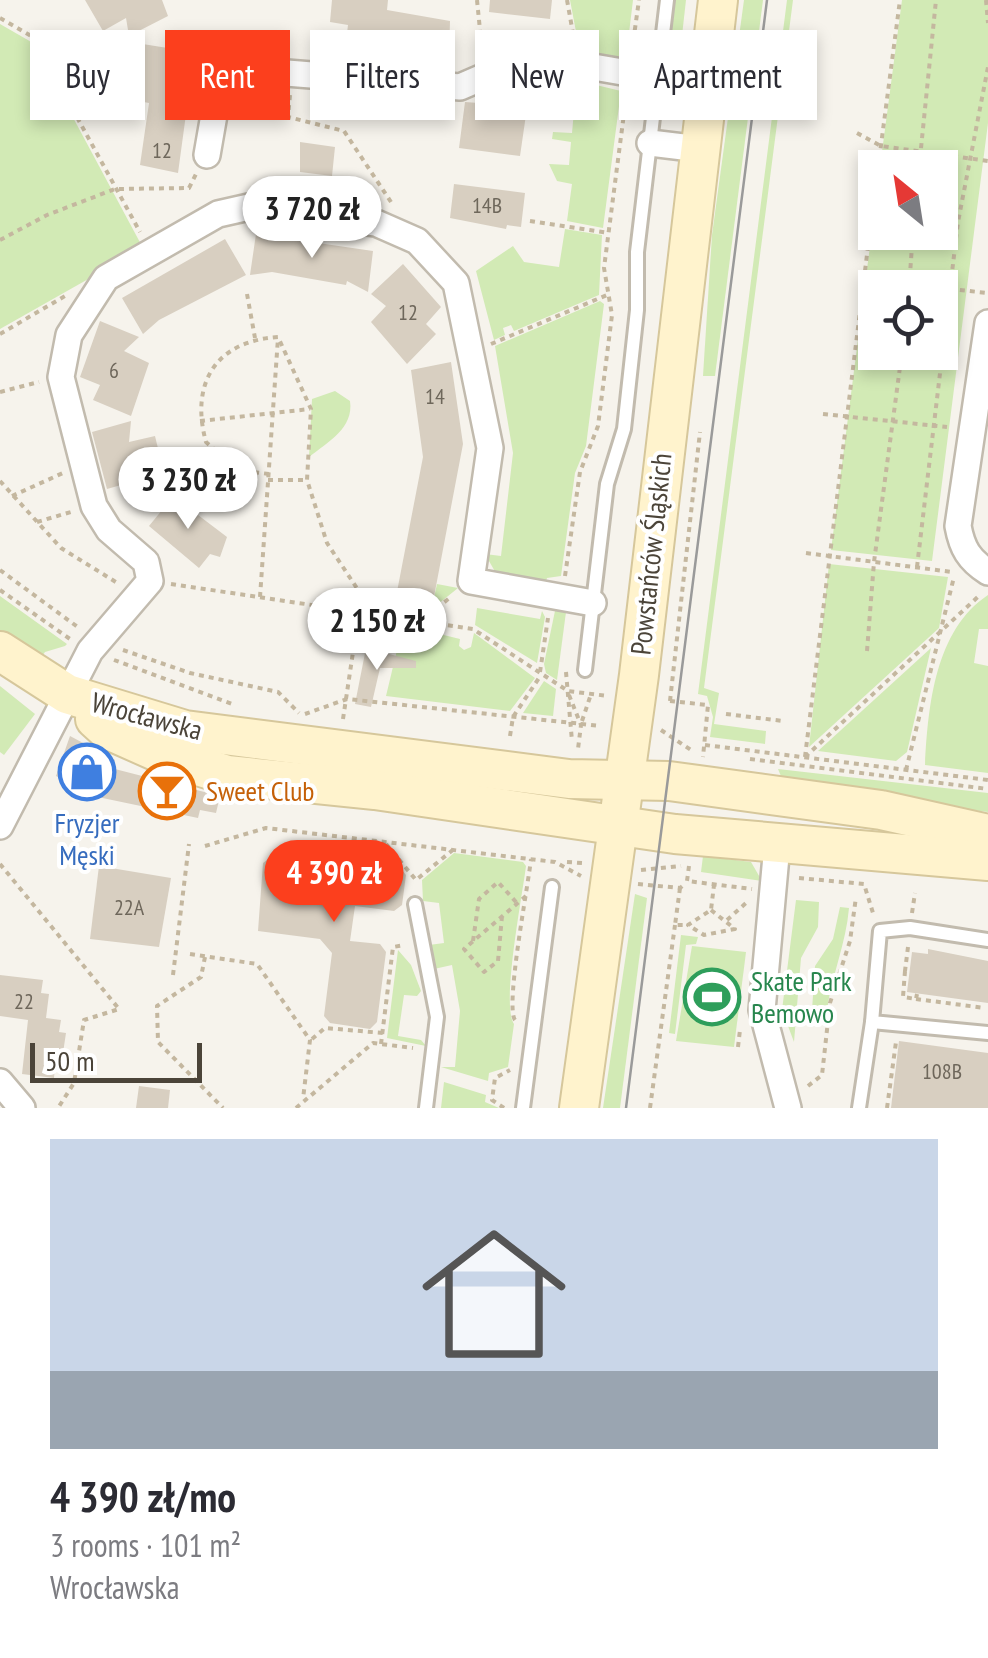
<!DOCTYPE html>
<meta charset="utf-8">
<style>
body{margin:0;font-family:"PT Sans Narrow",sans-serif;background:#f7f7f7;color:#2b2b33;height:100vh;display:flex;flex-direction:column;font-size:38px;white-space:nowrap}
*{box-sizing:border-box;margin:0}
p{font-size:32px;color:#7c7c81}
.icon{flex:none;width:55px;height:55px;fill:none;stroke:currentColor;stroke-width:2;stroke-linecap:round;stroke-linejoin:round}
.map{position:relative;height:1108px;overflow:hidden}
.drawer{display:flex;flex-direction:column;background:#fff;flex:1}
.drawer>*{flex:none}
.banner{position:absolute;left:30px;top:30px;width:930px;height:90px;display:flex;gap:20px}
.needle{width:65px;rotate:330deg}
.fabs{position:absolute;left:858px;top:150px;display:grid;gap:20px}
.fabs a{display:grid;place-items:center;width:100px;height:100px;border-radius:0px;background:#fff;box-shadow:0 5px 15px #0003;font-size:50px}
.scale{position:absolute;left:30px;bottom:25px;width:172px;box-sizing:border-box;padding-left:10px;border:5px solid #4b4439;border-top:0;font-size:28px;line-height:35px;white-space:nowrap;color:#4b4439;-webkit-text-stroke:8px #fff;paint-order:stroke}
.price{position:absolute;translate:-50% -85px;padding:0 22px;border-radius:35px;background:#fff;color:#222;font-size:32px;line-height:65px;filter:drop-shadow(0 2px 5px #0008)}
.price::after{content:'';position:absolute;left:50%;top:60px;width:30px;height:22px;margin-left:-15px;background:inherit;clip-path:polygon(0 0,100% 0,50% 100%)}
.price.active{background:#fc3f1d;color:#fff}
ul{padding:0;list-style:none}
li{display:grid;align-content:center;gap:20px;height:530px;padding:0 50px}
li+li{border-top:2px solid #e1e1e2}
li span{display:grid;place-items:center;height:310px;border-radius:0px;color:#555}
li>.icon{margin-inline-start:auto}
span .icon{width:180px;height:180px;fill:#fffc;stroke-width:1}
li b{font-size:42px}
.pill{padding:0 35px;border-radius:0px;background:#fff;box-shadow:0 5px 15px #0003;font-size:35px;line-height:90px}
.pill.active{background:#fc3f1d;color:#fff}
.map>svg:first-child{display:block}
.green{fill:#d2eab5;fill-rule:evenodd}
.building{fill:#d8cfc1}
.lines{fill:none;stroke-linecap:round;stroke-linejoin:round}
.lane-casing{stroke:#c2bbae;stroke-width:18}
.street-casing{stroke:#c2bbae;stroke-width:30}
.secondary-casing{stroke:#d6c79b;stroke-width:42}
.path{stroke:#c4b79f;stroke-width:4;stroke-dasharray:5 5;stroke-linecap:butt}
.lane{stroke:#fff;stroke-width:12}
.street{stroke:#fff;stroke-width:25}
.secondary{stroke:#fff3cd;stroke-width:38}
.tram{stroke:#9a9a9a;stroke-width:2.5}
.labels{text-anchor:middle;stroke-width:8;stroke-linejoin:round;paint-order:stroke}
.number-label{font-size:22px;fill:#6e675b}
.street-label{font-size:28px;fill:#4b4439;stroke:#fff}
.food-label{font-size:28px;fill:#c56008;stroke:#fff;text-anchor:start}
.shop-label{font-size:28px;fill:#366cbe;stroke:#fff}
.leisure-label{font-size:28px;fill:#27864d;stroke:#fff;text-anchor:start}
</style>
<div class="map">
<svg width="988" height="1108" viewBox="0 0 988 1108">
<rect width="100%" height="100%" fill="#f6f3ec"/>
<g class="green">
<polygon points="570,0 633,0 626,58 615,56 615,63 581,58"/>
<polygon points="675,0 686,0 678,71 666,69"/>
<polygon points="744,0 763,0 715,376 703,376 712,235"/>
<polygon points="787,0 793,0 704,688 719,693 714,724 766,731 765,744 710,737 713,717 707,696 698,694"/>
<path d="M 902,0 L 988,0 L 988,123 L 932,561 L 831,550 L 875,207 L 875,232 L 940,232 L 940,168 L 880,167 ZM 875,288 L 940,288 L 940,352 L 875,352 Z"/>
<polygon points="0,24 33,43 143,248 0,329"/>
<polygon points="567,78 621,91 603,228 567,221 572,184 557,181 549,164 569,165 571,142 552,139 553,132 572,133 574,111 556,108 557,99 573,101 575,85 563,84"/>
<polygon points="565,229 602,235 599,295 514,331 511,325 503,328 505,335 494,340 476,271 513,246 524,262 559,267"/>
<polygon points="600,301 604,304 586,446 575,473 561,576 547,578 545,585 497,575 485,554 501,556 513,453 495,346"/>
<path d="M 335,391 L 350,401 C 354,428 328,442 309,457 L 312,399 Z"/>
<polygon points="829,564 948,577 939,628 809,747"/>
<polygon points="437,584 458,588 422,617 392,613 395,602 433,602"/>
<path d="M 988,595 L 988,629 L 979,629 L 974,663 L 988,666 L 988,773 L 925,765 C 928,706 935,630 988,595 Z"/>
<polygon points="0,596 67,644 65,646 45,652 40,659 0,631"/>
<polygon points="556,606 566,612 557,680 546,673 544,664"/>
<polygon points="477,608 540,619 542,611 545,617 537,663 475,625"/>
<polygon points="403,625 460,639 459,646 464,650 471,647 474,633 535,678 510,711 386,696"/>
<polygon points="931,648 907,752 896,761 818,751"/>
<polygon points="544,681 556,689 553,716 523,713"/>
<polygon points="0,686 35,714 4,755 0,752"/>
<polygon points="778,769 988,793 988,812 785,786"/>
<path d="M 454,853 L 523,862 L 526,866 C 522,898 501,1005 514,1024 L 508,1067 L 489,1073 L 488,1081 L 441,1067 L 455,1067 L 460,1011 L 452,965 L 434,969 L 429,945 L 444,943 L 439,903 L 423,901 L 422,880 Z"/>
<polygon points="703,856 751,862 762,881 701,872"/>
<polygon points="635,894 647,898 620,1108 603,1108"/>
<polygon points="796,900 819,902 818,927 801,958 794,1042 782,1010"/>
<path d="M 840,907 L 849,908 C 846,944 832,974 827,1010 L 812,1010 L 815,966 L 833,939 Z"/>
<polygon points="681,935 698,937 696,944 686,945 675,1034 669,1033"/>
<polygon points="692,946 746,952 734,1047 676,1041"/>
<polygon points="398,950 411,965 421,991 417,996 404,995 398,1036 421,1040 426,1046 387,1038"/>
<polygon points="444,1082 486,1095 485,1102 499,1108 441,1108"/>
</g>
<g class="building">
<polygon points="85,0 162,0 168,16 129,36 126,18 103,31"/>
<polygon points="332,0 388,0 387,10 450,21 449,59 345,49 348,25 330,22"/>
<polygon points="490,0 552,0 550,19 489,12"/>
<polygon points="130,42 174,49 171,67 192,70 178,173 140,165 149,103 128,99 133,58"/>
<polygon points="501,97 528,101 520,156 459,148 465,102 492,104"/>
<polygon points="300,142 335,147 332,176 300,172"/>
<polygon points="454,184 525,193 521,227 507,225 506,229 450,218"/>
<polygon points="256,234 373,251 368,292 347,281 346,285 272,272 250,275"/>
<polygon points="225,239 246,275 159,320 143,334 122,298"/>
<polygon points="403,264 441,307 426,324 436,334 407,364 371,322 386,306 371,294"/>
<polygon points="100,321 139,337 124,351 149,363 131,416 93,400 100,385 80,377"/>
<polygon points="451,362 463,444 433,602 395,602 423,457 411,370"/>
<polygon points="131,421 129,442 155,436 168,490 132,498 128,483 107,489 92,432"/>
<polygon points="176,493 195,517 198,515 227,537 220,557 210,554 199,568 149,526"/>
<polygon points="366,648 416,661 416,668 380,668 371,707 355,704"/>
<polygon points="70,736 115,760 111,768 220,796 216,813 200,810 198,818 93,796 56,776"/>
<polygon points="271,857 288,859 295,869 306,862 327,864 333,859 400,868 406,875 402,905 394,911 355,906 350,941 380,944 386,952 377,1022 370,1029 330,1023 324,1016 332,953 320,939 258,931 263,863"/>
<polygon points="99,866 171,878 159,947 90,939"/>
<polygon points="928,949 988,961 988,1003 907,992 912,952 928,954"/>
<polygon points="0,975 43,980 41,993 49,994 46,1018 61,1020 59,1032 66,1033 61,1066 55,1066 54,1078 22,1074 28,1020 0,1016"/>
<polygon points="899,1041 988,1053 988,1108 891,1108"/>
<polygon points="139,1086 170,1090 168,1108 136,1108"/>
</g>
<g class="lines">
<g class="lane-casing">
<g id="lane">
<polyline points="585,670 607,484 624,429 637,310 637,252 667,0"/>
<polyline points="415,904 437,1017 426,1108"/>
<polyline points="988,940 910,928 880,931 872,1022 988,1033"/>
<polyline points="523,1108 552,887"/>
<polyline points="859,1108 872,1022"/>
</g>
</g>
<g class="street-casing">
<g id="street">
<polyline points="650,143 700,149"/>
<polyline points="207,155 223,63 249,70 460,87 518,62 553,60 657,78"/>
<path d="M 988,323 L 958,526 C 962,548 969,560 988,572"/>
<polyline points="0,826 90,651 150,581 146,562 109,530 94,506 61,377 69,335 106,278 218,214 249,207 376,223 417,241 456,283 490,448 471,581 593,603"/>
<polyline points="777,845 762,1010 788,1108"/>
<polyline points="0,1082 22,1108"/>
</g>
</g>
<g class="secondary-casing">
<g id="secondary">
<polyline points="0,651 67,694 185,730 569,779 669,781 881,810 988,834"/>
<polyline points="95,719 106,729 169,757 227,775 375,790 675,834 988,861"/>
<polyline points="579,1108 639,675 718,0"/>
</g>
</g>
<g class="path">
<polyline points="477,0 482,50"/>
<polyline points="567,0 574,39"/>
<polyline points="986,0 988,23"/>
<polyline points="0,18 33,37 140,232"/>
<polyline points="632,50 639,0"/>
<polyline points="290,95 288,117 344,131 391,202"/>
<polyline points="857,133 881,146 988,161"/>
<polyline points="878,168 900,0"/>
<polyline points="919,168 936,0"/>
<polyline points="530,221 609,233"/>
<polyline points="0,240 47,215 115,189 189,188 196,174"/>
<polyline points="863,280 932,288"/>
<polyline points="909,288 913,232"/>
<polyline points="940,288 988,293"/>
<polyline points="247,294 255,338"/>
<polyline points="0,334 65,296"/>
<polyline points="491,344 607,295"/>
<polyline points="0,392 39,382"/>
<polyline points="823,414 947,427"/>
<polyline points="200,421 310,409"/>
<path d="M 269,474 L 237,470 L 206,442 C 190,384 215,341 278,337 L 311,409 L 307,480 L 327,543 L 374,614"/>
<polyline points="268,480 307,480"/>
<polyline points="0,481 61,548 119,584"/>
<polyline points="12,496 63,473"/>
<polyline points="37,522 71,512"/>
<polyline points="806,553 952,572"/>
<polyline points="917,567 958,222 988,67"/>
<polyline points="0,570 79,628"/>
<polyline points="565,576 580,472 598,426 612,315 604,268 626,98"/>
<polyline points="171,584 473,629 568,691 608,696"/>
<polyline points="0,590 70,639"/>
<polyline points="260,597 278,338"/>
<polyline points="421,621 452,596"/>
<polyline points="123,650 190,673 278,692 299,713"/>
<polyline points="867,651 874,562 902,352"/>
<polyline points="114,660 232,704"/>
<polyline points="540,672 548,618"/>
<polyline points="566,672 572,741"/>
<polyline points="569,695 581,725 578,749"/>
<polyline points="670,701 700,432"/>
<polyline points="670,701 708,705 703,757"/>
<polyline points="305,714 347,699 601,726"/>
<polyline points="726,714 783,721"/>
<polyline points="343,719 359,612"/>
<polyline points="582,721 590,697"/>
<polyline points="661,730 694,752"/>
<polyline points="510,736 513,717 541,675"/>
<polyline points="705,745 988,780"/>
<polyline points="805,757 875,190"/>
<polyline points="805,757 981,594"/>
<polyline points="750,759 988,789"/>
<polyline points="906,770 954,577"/>
<polyline points="386,844 416,880 454,849"/>
<polyline points="205,846 266,828 555,862 581,876"/>
<polyline points="567,862 582,863"/>
<polyline points="0,864 119,1009 84,1020 74,1083 58,1108"/>
<polyline points="689,866 687,881 752,889"/>
<polyline points="641,870 681,866"/>
<polyline points="799,878 864,884 873,913"/>
<polyline points="638,884 680,888 686,883"/>
<polyline points="680,888 675,925 688,925"/>
<polyline points="711,910 735,929 704,935 688,925 711,910 714,885"/>
<polyline points="912,913 915,893"/>
<polyline points="502,916 498,961 484,972 464,949 526,896"/>
<polyline points="727,920 746,903"/>
<polyline points="473,941 479,899 498,882 516,902"/>
<polyline points="908,947 905,971 910,972"/>
<polyline points="190,954 257,964 310,1040 303,1099"/>
<polyline points="205,957 201,977 157,1006 158,1042 223,1108"/>
<polyline points="905,971 903,997 916,999 917,994"/>
<polyline points="173,975 189,844"/>
<polyline points="916,999 985,1008"/>
<path d="M 515,1020 C 505,1006 528,887 531,859"/>
<polyline points="312,1039 325,1028 383,1033"/>
<polyline points="381,1044 393,947 405,945"/>
<polyline points="738,1047 740,1030"/>
<polyline points="808,1086 822,1075 830,1003 850,941 856,897"/>
<polyline points="296,1108 373,1043 413,1048"/>
<polyline points="504,1108 492,1100 495,1078 510,1070"/>
<polyline points="650,1108 675,925"/>
<polyline points="887,1108 896,1042"/>
</g>
<use href="#lane" class="lane"/>
<use href="#street" class="street"/>
<use href="#secondary" class="secondary"/>
<polyline class="tram" points="626,1108 767,0"/>
</g>
<defs>
<g id="shop-ring" transform="scale(2.875)"><circle r="9.5" fill="#fff" stroke="#3f7fe0" stroke-width="1.5"/><path d="M-5-2.5h2.3a2.7 3.5 0 0 1 5.4 0H5L5.5 6h-11ZM-1.5-2.5h3a1.5 2.3 0 0 0-3 0Z" fill="#3f7fe0"/></g>
<g id="bar-ring" transform="scale(2.875)"><circle r="9.5" fill="#fff" stroke="#e8710a" stroke-width="1.5"/><path d="M-6-5H6L.8 .8V4.5H3.5V6h-7V4.5H-.8V.8Z" fill="#e8710a"/></g>
<g id="stadium-ring" transform="scale(2.875)"><circle r="9.5" fill="#fff" stroke="#2e9e5b" stroke-width="1.5"/><path d="M0-5a6.5 5 0 1 0 0 10a6.5 5 0 1 0 0-10ZM-3.5-1.8h7v3.6h-7Z" fill="#2e9e5b"/></g>
</defs>
<g fill-rule="evenodd">
<use href="#shop-ring" x="87" y="772"/>
<use href="#bar-ring" x="167" y="791"/>
<use href="#stadium-ring" x="712" y="997"/>
</g>
<g class="labels">
<g class="number-label">
<text x="162" y="158">12</text>
<text x="487" y="213">14B</text>
<text x="408" y="320">12</text>
<text x="114" y="378">6</text>
<text x="435" y="404">14</text>
<text x="129" y="915">22A</text>
<text x="24" y="1009">22</text>
<text x="942" y="1079">108B</text>
</g>
<g class="street-label">
<text transform="translate(651 554) rotate(-84)" y="10">Powstańców Śląskich</text>
<text transform="translate(147 716) rotate(15)" y="10">Wrocławska</text>
</g>
<g class="food-label">
<text x="206" y="801">Sweet Club</text>
</g>
<g class="shop-label">
<text x="87" y="833">Fryzjer<tspan x="87" dy="32">Męski</tspan></text>
</g>
<g class="leisure-label">
<text x="751" y="991">Skate Park<tspan x="751" dy="32">Bemowo</tspan></text>
</g>
</g>
</svg>
<div class="fabs">
<a><svg class="needle" viewBox="-14 -14 28 28"><path d="M0-13l5 13h-10z" fill="#e53935"/><path d="M0 13l5-13h-10z" fill="#7c7c81"/></svg></a>
<a><svg class="icon" aria-label="locate" viewBox="0 0 24 24"><circle cx="12" cy="12" r="6"/><path d="M12 2v4M12 18v4M2 12h4M18 12h4"/></svg></a>
</div>
<div class="scale">50 m</div>
<b class="price" style="left:312px;top:261px">3 720 zł</b>
<b class="price" style="left:188px;top:532px">3 230 zł</b>
<b class="price" style="left:377px;top:673px">2 150 zł</b>
<b class="price active" style="left:334px;top:925px">4 390 zł</b>
<div class="banner">
<a class="pill">Buy</a>
<a class="pill active">Rent</a>
<a class="pill">Filters</a>
<a class="pill">New</a>
<a class="pill">Apartment</a>
</div>
</div>
<section class="drawer">
<ul>
<li><span style="background:linear-gradient(#c9d6e8 75%,#9aa5b1 0)"><svg class="icon" aria-label="home" viewBox="0 0 24 24"><path d="M3 11l9-7 9 7M6 9v11h12V9"/></svg></span><div><b>4 390 zł/mo</b><p>3 rooms · 101 m²</p><p>Wrocławska</p></div></li>
</ul>
</section>
